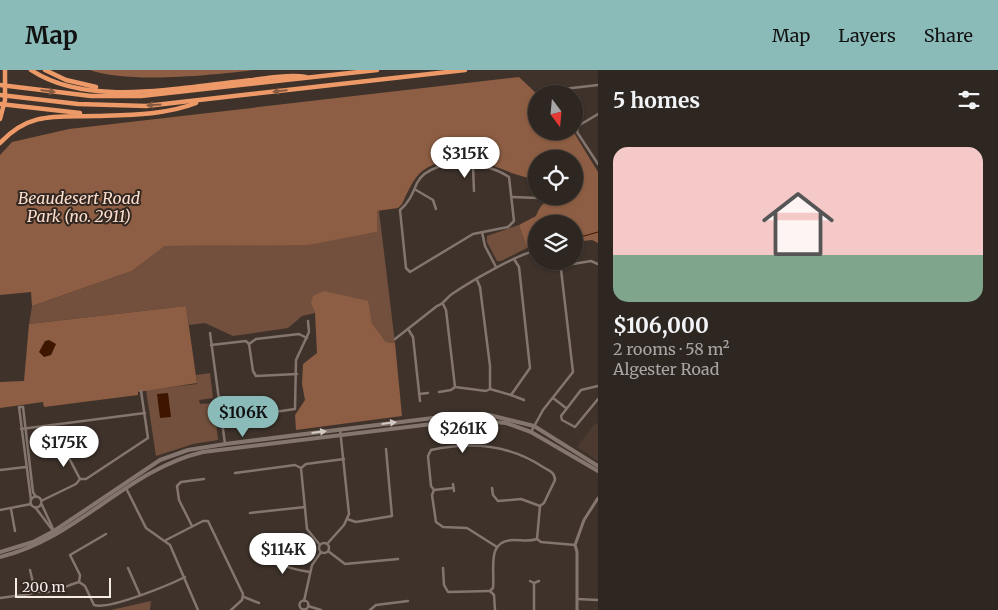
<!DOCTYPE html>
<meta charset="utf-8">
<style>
body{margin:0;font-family:Merriweather,serif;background:#362e29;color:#f1f3f6;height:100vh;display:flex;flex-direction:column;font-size:19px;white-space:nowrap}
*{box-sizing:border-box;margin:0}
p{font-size:16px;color:#a7a5a5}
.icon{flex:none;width:28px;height:28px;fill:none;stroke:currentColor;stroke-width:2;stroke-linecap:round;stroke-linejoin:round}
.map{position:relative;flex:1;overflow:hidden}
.panel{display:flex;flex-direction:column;background:#2e2620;width:400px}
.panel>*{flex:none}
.needle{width:32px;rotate:164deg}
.buttons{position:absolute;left:528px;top:15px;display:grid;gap:10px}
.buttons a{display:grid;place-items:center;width:55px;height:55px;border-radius:50%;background:#2e2620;box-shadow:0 1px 4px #0004,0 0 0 1px #49433e;font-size:25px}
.scale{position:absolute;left:15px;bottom:12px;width:96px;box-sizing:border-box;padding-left:5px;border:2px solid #f4ece7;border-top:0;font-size:14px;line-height:18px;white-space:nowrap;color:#f4ece7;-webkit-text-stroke:4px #332821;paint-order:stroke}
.price{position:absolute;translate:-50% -42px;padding:0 11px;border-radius:18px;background:#fff;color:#222;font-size:16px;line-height:32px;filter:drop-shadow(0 1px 2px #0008)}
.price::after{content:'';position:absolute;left:50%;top:30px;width:15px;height:11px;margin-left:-8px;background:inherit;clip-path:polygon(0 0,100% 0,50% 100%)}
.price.current{background:#8bbbb9;color:#111}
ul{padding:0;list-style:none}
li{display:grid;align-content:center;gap:10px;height:265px;padding:0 15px}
li span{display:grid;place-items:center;height:155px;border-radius:15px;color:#555}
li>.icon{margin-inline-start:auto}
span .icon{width:90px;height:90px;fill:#fffc;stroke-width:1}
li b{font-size:21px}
h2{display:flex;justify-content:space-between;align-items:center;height:60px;padding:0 15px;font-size:21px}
header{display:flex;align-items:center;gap:30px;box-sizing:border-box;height:70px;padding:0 25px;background:#8bbbb9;color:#111}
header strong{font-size:24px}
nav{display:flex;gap:28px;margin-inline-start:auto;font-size:18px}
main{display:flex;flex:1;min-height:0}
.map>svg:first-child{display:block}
.built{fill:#4c3a30}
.green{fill:#72503d}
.forest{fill:#8d5e43}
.water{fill:#3e1600}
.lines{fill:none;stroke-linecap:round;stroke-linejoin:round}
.stream{stroke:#3e1600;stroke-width:1}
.minor{stroke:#84766e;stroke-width:2.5}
.tertiary{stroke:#84766e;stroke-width:3}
.secondary{stroke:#84766e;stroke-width:4}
.motorway{stroke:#ed9a68;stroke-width:4.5}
.oneway{fill:#875b41}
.oneway2{fill:#d2c9c3}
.labels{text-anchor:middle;stroke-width:4;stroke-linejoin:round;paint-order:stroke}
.park-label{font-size:16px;font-style:italic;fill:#fcddcc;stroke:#332821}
</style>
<header>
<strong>Map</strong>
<nav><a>Map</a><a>Layers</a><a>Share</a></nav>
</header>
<main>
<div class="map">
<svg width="598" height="540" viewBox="0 0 598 540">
<rect width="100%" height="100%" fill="#3e322b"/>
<polygon class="built" points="595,353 598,355 598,391 577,377"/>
<g class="green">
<polygon points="377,141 379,141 395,273 386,272 372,253 367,231 311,234 315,243 302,246 288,258 233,266 205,253 189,255 186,236 29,254 32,236 132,201 165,176 308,174 377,162"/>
<polygon points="519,155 527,178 501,191 497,191 487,172 487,166"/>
<polygon points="210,303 213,328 199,330 200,334 214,333 218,370 193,374 156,386 146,320 197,314 196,305"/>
<polygon points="151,531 150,540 111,540"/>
</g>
<g class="forest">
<path d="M 90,0 L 255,0 C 213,5 129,14 90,0 Z"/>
<path d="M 519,7 L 537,24 L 536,61 L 573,61 L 598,102 L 598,173 L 592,170 L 574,172 L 574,154 L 536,154 L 536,176 L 527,178 L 519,155 L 536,146 C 543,127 556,126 574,126 L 574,89 L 536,89 L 536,109 C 514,106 505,99 485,93 C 465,87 434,89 419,104 C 411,113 407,124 402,134 L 398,138 L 377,141 L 377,162 L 308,175 L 165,176 L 132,201 L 32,236 L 31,222 L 0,225 L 0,85 L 12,72 L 69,59 Z"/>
<polygon points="324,221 368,231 372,253 386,272 395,273 402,346 296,360 295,345 305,330 302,314 303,294 317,283 315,243 311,234 313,226"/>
<polygon points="186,236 197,313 138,322 138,325 44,337 43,332 0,338 0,312 24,311 29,254"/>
</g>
<g class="water">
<polygon points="49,270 56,274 51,285 44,287 39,282 45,271"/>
<polygon points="168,323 171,347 160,348 157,324"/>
</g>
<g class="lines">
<polyline class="stream" points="574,163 584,166 598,162"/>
<g class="minor">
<polyline points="551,24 555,20 598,15"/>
<polyline points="574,55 578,57 577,62 598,94"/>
<polyline points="578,56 598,44"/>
<path d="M 463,92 C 479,95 494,97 509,107 L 514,151 L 508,157 L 473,164 L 410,202 L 406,198 L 400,140 C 409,133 413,122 417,113 C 425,97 448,94 463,92 Z"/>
<polyline points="473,96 474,121"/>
<polyline points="416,120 433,130 436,139"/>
<polyline points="512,127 538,128 542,130"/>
<polyline points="482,162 485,176 496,197"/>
<polyline points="561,196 591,191 598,194"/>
<polyline points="443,234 446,240 455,317 486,321 490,319 490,296 480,217 477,210"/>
<polyline points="408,259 413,267 420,331"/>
<polyline points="210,263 225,374"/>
<path d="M 395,269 L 437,236 C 444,234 446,228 452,224 C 468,213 519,183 536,181"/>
<polyline points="249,274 253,301 256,306 297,304"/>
<polyline points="249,274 256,269 299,264 307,268"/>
<polyline points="211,275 246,271 249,274"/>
<polyline points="598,316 581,320 561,346 562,350 575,357 598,329"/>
<polyline points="490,319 511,325 530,298 519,197 514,189"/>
<polyline points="439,322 451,320 455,317"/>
<polyline points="419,324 428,323"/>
<polyline points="511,325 524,330"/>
<polyline points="553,328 566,338"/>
<polyline points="23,337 19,337 31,430"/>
<polyline points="23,337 33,422 36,427"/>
<polyline points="221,350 295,339 296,290 309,262 308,251"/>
<polyline points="21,359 145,343"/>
<polyline points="531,362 543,340 573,302 560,191"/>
<polyline points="69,381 69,388 80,409"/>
<polyline points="0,400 26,397"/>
<polyline points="235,403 295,395 301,398"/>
<polyline points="453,414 454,421"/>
<polyline points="126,418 146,458 170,475 198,540"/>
<polyline points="492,418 493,425 498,431 521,429 540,436"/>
<polyline points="434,420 452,418"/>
<circle cx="36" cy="432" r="5.5"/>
<polyline points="41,431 76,414 80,409 86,409 148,368 141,321"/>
<polyline points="42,435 54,461"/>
<polyline points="35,437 54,462"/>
<polyline points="11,439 15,461"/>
<polyline points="0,440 31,434"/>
<polyline points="250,443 305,437"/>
<polyline points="347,449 356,452 392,446 386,379"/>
<polyline points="192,456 179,430 177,416 181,412 204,409"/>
<polyline points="166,470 203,451 208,451 243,524 242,530 231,540"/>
<circle cx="324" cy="478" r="5"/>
<polyline points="327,474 344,455 349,444 340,359"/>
<polyline points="320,475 307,459 301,398 306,394 344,389"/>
<path d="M 497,477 L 467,458 L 443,457 L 436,452 L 432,425 L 434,420 L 431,416 L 428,386 L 431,380 C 471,371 508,374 543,397 C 548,400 555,402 555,410 L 544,433 L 540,436 L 537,469"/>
<polyline points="328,481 345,494 398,489"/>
<path d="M 271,483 C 281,498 294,499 310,502"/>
<polyline points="128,498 140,525"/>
<polyline points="443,498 444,515 448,522 490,521"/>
<polyline points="30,500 35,521"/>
<polyline points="530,511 534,513 539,511"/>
<polyline points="79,512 80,505 70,485 106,464"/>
<polyline points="534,513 534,540"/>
<polyline points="244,527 259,533"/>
<path d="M 0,528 L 30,524 L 35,521 C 52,526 64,516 79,512 L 85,516 L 94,535 C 109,540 169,515 185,507"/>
<polyline points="577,529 598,530"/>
<circle cx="304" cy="535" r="4.5"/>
<polyline points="304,531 312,495 321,482"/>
<polyline points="308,536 321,540"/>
<polyline points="370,540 376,535 408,531"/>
<path d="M 495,540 L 494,525 L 490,521 L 493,518 C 495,500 486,470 513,470 C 522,470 529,472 537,469 L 541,472 L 575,475"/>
</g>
<polyline class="tertiary" points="577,540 577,482 575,475 584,450 598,428"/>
<g class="secondary">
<polyline points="0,482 33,472 54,461 160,390 188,380 225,374 449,346 489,345 534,356 598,396"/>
<path d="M 0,487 C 77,469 126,400 203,382 L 432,354 L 481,351 L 506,353 L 531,362 L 598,401"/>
</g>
<g class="motorway">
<path d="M 31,0 C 89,39 187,16 253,10 C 269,8 289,4 306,7"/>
<polyline points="45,0 66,10 96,17"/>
<polyline points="0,15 91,26 141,26 377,0"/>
<polyline points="0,25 78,34 146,36 465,0"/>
<polyline points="0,34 80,43"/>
<polyline points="0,49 5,30 5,0"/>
<path d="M 0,73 C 30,41 57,47 97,46 C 128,45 166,45 196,33"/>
</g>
</g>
<defs><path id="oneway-solid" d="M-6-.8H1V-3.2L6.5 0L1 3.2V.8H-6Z" transform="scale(1.25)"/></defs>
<g class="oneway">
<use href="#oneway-solid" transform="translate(48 21) rotate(8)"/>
<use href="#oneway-solid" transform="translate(280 21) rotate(173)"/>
<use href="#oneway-solid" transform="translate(154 35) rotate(177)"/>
</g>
<g class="oneway2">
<use href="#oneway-solid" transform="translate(389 353) rotate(-7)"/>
<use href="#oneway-solid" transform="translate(319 362) rotate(-7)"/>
</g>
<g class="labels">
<g class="park-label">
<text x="79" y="134">Beaudesert Road<tspan x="79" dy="18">Park (no. 2911)</tspan></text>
</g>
</g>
</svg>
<div class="buttons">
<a><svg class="needle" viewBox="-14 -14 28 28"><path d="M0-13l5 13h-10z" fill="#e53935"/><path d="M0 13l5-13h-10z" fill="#a7a5a5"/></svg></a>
<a><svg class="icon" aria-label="locate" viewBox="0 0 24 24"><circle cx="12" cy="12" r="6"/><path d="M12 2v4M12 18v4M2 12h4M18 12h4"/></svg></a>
<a><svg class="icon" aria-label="layers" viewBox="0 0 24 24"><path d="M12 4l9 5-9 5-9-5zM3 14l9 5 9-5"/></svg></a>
</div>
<div class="scale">200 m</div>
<b class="price" style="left:465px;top:109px">$315K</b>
<b class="price current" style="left:243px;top:368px">$106K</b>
<b class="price" style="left:463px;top:384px">$261K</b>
<b class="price" style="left:64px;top:398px">$175K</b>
<b class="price" style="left:283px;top:505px">$114K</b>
</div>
<section class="panel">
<h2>5 homes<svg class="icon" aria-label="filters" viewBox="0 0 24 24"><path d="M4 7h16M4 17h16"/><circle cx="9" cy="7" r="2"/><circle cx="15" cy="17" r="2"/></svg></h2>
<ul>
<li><span style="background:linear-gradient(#f6c9c9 70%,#7fa58c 0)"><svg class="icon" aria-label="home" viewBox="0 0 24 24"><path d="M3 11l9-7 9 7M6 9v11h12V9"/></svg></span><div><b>$106,000</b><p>2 rooms · 58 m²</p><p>Algester Road</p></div></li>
</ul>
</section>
</main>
